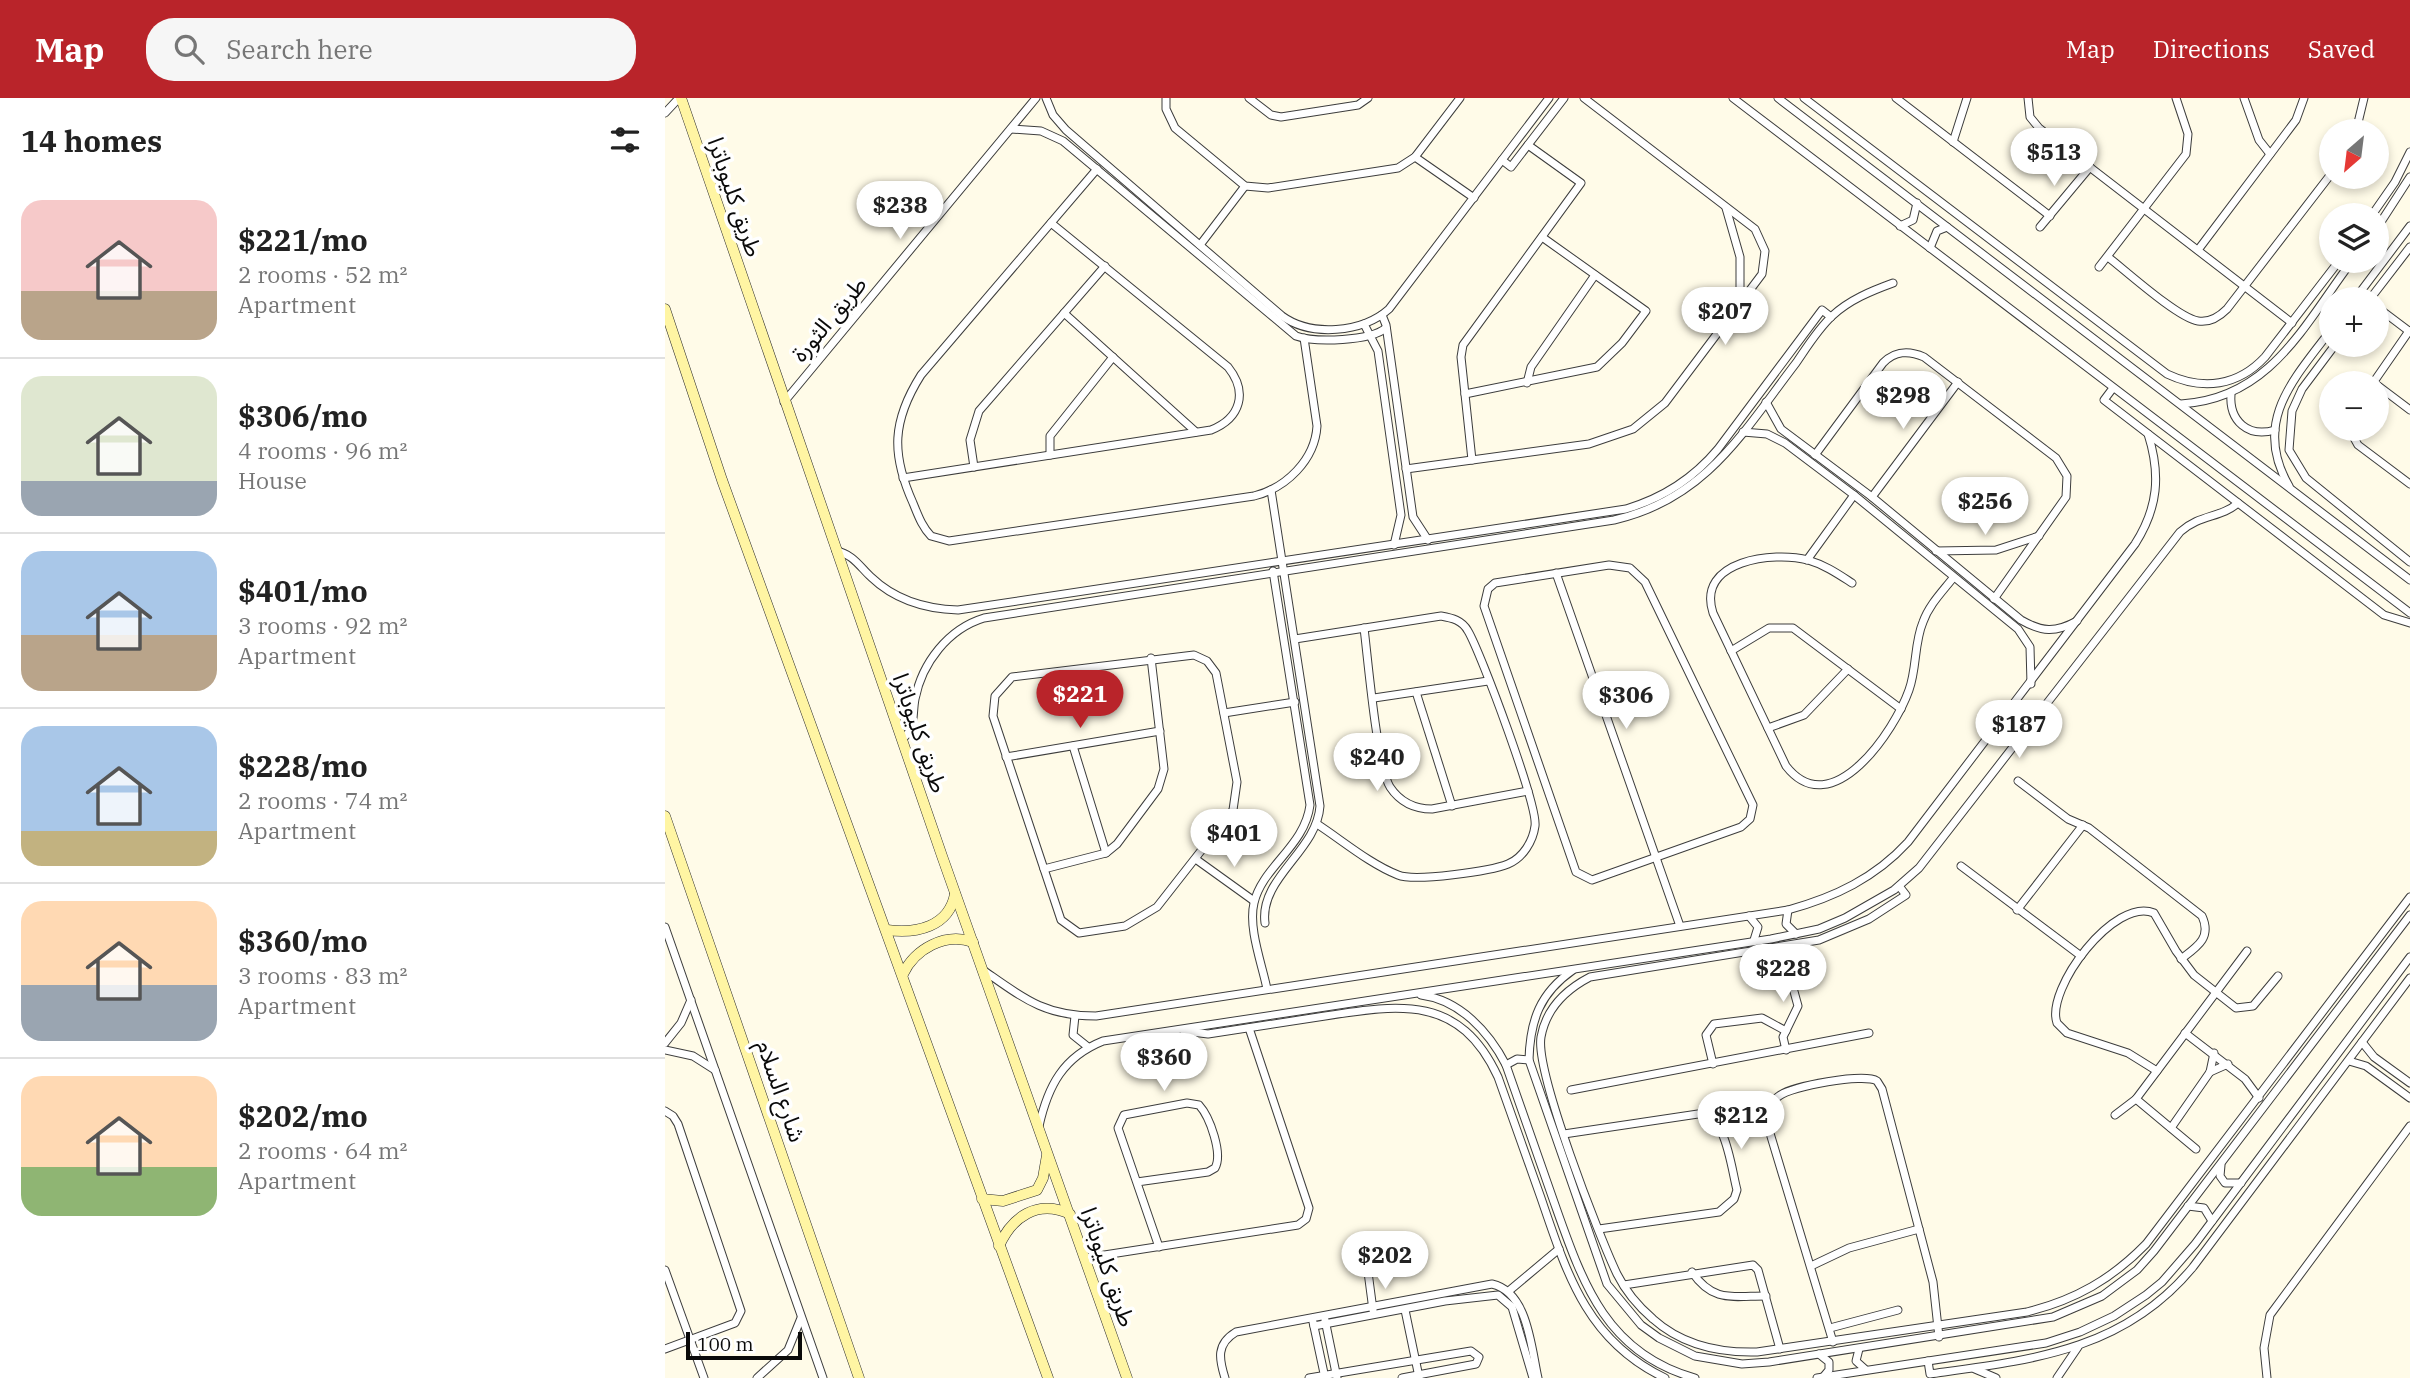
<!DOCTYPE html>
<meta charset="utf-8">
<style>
body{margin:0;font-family:"IBM Plex Serif","Noto Sans Arabic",serif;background:#f6f6f6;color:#222;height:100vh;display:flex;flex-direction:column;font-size:26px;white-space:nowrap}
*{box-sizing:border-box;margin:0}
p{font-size:23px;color:#767676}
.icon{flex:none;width:38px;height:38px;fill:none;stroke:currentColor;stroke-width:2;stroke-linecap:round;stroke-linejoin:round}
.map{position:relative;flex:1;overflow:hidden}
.details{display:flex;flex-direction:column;background:#fff;width:665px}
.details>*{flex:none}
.needle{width:46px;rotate:208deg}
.tools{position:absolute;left:1654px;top:21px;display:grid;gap:14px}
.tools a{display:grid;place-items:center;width:70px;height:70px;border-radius:50%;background:#fff;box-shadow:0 4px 10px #0003;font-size:35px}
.scale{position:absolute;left:21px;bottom:18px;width:116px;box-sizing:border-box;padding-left:7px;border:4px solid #0a0a0a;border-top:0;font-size:19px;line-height:24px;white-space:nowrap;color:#0a0a0a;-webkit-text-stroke:5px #fff;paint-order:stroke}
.price{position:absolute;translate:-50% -60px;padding:0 16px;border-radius:24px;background:#fff;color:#222;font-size:23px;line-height:46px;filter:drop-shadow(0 2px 4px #0008)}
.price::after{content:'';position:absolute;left:50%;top:42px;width:21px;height:16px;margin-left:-10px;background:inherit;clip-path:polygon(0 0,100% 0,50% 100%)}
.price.on{background:#b9242a;color:#fff}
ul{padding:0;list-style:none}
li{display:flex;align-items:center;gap:21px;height:175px;padding:0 21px}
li+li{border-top:2px solid #e0e0e0}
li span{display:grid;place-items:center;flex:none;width:196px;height:140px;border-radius:21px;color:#555}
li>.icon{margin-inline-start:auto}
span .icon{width:84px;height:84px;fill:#fffc;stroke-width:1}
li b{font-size:30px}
h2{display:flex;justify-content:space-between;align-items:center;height:84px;padding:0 21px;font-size:30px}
header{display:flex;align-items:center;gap:42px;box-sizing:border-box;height:98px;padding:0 35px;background:#b9242a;color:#fff}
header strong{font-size:33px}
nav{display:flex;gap:38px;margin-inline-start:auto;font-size:24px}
.search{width:490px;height:63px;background:#f6f6f6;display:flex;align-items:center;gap:18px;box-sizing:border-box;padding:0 24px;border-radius:28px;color:#767676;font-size:26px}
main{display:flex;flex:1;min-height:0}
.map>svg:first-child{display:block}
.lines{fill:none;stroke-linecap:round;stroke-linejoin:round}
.street-casing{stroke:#3d3d3d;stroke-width:9}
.secondary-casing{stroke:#2c2c2c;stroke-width:11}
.street{stroke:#fff;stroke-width:7}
.secondary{stroke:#fff5a3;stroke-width:10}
.labels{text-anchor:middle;stroke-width:7;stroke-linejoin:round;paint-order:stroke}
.street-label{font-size:23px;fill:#0a0a0a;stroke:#fff}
</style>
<header>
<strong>Map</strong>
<div class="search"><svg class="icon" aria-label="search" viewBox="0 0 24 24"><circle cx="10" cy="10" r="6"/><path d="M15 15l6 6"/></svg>Search here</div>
<nav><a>Map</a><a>Directions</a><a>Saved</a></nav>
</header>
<main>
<section class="details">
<h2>14 homes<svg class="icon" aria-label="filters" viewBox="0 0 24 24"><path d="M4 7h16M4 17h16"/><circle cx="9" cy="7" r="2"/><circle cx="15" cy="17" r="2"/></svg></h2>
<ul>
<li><span style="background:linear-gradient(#f6c9c9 65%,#b9a48a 0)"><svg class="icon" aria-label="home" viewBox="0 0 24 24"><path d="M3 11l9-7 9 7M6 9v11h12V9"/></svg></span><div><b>$221/mo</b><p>2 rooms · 52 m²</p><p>Apartment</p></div></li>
<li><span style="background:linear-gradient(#dfe7d0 75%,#9aa5b1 0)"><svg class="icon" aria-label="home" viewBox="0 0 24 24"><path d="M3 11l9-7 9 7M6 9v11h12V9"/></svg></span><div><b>$306/mo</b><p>4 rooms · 96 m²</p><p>House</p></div></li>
<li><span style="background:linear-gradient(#a9c7e8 60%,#b9a48a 0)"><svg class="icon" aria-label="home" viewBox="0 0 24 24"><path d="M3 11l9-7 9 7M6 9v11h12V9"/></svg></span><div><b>$401/mo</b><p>3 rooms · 92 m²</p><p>Apartment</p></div></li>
<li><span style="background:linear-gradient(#a9c7e8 75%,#c2b280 0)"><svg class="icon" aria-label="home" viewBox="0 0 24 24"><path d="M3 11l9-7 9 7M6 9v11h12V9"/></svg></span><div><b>$228/mo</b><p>2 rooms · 74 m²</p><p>Apartment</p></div></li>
<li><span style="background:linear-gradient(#ffd9b3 60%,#9aa5b1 0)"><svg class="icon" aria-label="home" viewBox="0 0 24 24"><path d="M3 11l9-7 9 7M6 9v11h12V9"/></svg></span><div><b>$360/mo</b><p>3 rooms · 83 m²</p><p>Apartment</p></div></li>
<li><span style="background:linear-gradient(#ffd9b3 65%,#8fb573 0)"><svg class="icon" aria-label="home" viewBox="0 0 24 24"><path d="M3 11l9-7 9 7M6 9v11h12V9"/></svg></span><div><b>$202/mo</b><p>2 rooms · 64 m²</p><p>Apartment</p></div></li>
</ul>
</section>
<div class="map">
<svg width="1745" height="1280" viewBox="0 0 1745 1280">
<rect width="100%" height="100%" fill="#fffbe8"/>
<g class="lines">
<g class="street-casing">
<g id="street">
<path d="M 381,0 L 388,17 L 401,32 L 617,218 C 646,239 697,235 724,211 L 884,0"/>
<polyline points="501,0 501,11 510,30 580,88 603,90 733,70 750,59 795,0"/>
<polyline points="584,0 606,17 616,19 693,7 703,0"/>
<polyline points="1068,0 1745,515"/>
<polyline points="1113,0 1745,482"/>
<path d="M 1139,0 L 1502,276 C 1538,293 1573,288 1600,259 L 1674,163"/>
<polyline points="1231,0 1385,118"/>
<polyline points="1363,0 1365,19 1374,30 1627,225"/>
<polyline points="1579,0 1594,42 1605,56"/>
<polyline points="0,15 14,0"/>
<path d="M 346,31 L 376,33 L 398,43 L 631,238 C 651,245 705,243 721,230"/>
<polyline points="1691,33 1699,0"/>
<polyline points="1288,44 1302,0"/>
<polyline points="750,59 809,100"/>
<polyline points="837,62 846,69 899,0"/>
<path d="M 432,71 L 256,277 C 227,323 226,356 248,405 C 253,417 257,429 266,438 L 284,443 L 589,398 C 621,390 650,362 652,328 L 639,240"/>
<polyline points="1061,110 1075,159 1075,207"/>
<polyline points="1707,117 1730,84 1745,54"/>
<polyline points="1235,128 1248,122 1252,105"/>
<polyline points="1375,129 1425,69"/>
<polyline points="1712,130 1745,79"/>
<polyline points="535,147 580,88"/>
<polyline points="1265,150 1272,133 1282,129"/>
<polyline points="1533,152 1631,22 1639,0"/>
<path d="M 1443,159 C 1461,173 1513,220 1533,223 C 1545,225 1554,219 1562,211 L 1666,76"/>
<polyline points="1434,169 1521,56 1523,36 1511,0"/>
<polyline points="1690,201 1745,128"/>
<polyline points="1705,201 1745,149"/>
<polyline points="1712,209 1745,234"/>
<polyline points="399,215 531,334"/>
<polyline points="717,217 721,227 748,419 763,442"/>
<polyline points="699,226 713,253 736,417 729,447"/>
<polyline points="1670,247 1637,291 1627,313 1624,352 1641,380 1745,464"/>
<polyline points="862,285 866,269 930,177"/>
<polyline points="1708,285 1744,233"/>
<polyline points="1712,287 1745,312"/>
<polyline points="1448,290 1439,302 1719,517 1745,525"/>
<polyline points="800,296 932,269 957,245 981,213 877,139"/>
<path d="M 1566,296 C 1564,323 1583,340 1610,332"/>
<polyline points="119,304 371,0"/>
<path d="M 1101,304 L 1116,331 L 1207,399 L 1356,522 C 1377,534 1390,535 1412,523"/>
<path d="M 1516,306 C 1605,301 1639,227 1687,163"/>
<polyline points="1684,331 1693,347 1745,386"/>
<polyline points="1078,334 1102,336 1120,345 1189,397 1353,531 1365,549 1366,586"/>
<polyline points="385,357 385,338 448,259"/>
<path d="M 1150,357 L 1218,265 C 1230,253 1243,252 1259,259 L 1391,360 L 1402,378 L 1401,399 L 1329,501"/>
<polyline points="807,362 796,259 798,247 916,85 863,47"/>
<polyline points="309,369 305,342 314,313 440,168"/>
<polyline points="741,371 924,346 968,331 1000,305 1097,176 1100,153 1090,131 919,0"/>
<path d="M 238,380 L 546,332 C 576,320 583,294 563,269 L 386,125"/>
<path d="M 1624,388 C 1587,324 1628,282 1666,232"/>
<polyline points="1207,399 1293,284"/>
<path d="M 171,453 C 188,456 195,469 206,479 C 230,502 260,511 293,512 L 961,411 C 998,400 1028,381 1053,351 L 1157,212 L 1166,219"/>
<polyline points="1271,453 1331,452 1374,438"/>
<polyline points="1142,462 1189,397"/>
<polygon points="944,467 965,470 980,484 1088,707 1085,721 1076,729 927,782 911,774 819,508 823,491 830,485"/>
<polyline points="891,475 1015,828"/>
<path d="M 1187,485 C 1173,476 1160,467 1143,462 C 1109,453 1031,462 1048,515 L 1121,668 C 1167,727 1230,632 1244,592 C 1252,570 1249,545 1258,524 C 1264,507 1277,494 1288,480"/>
<path d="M 699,530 C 703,562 712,668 725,689 C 735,704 750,711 767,711 L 863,693"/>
<path d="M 630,541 L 776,518 C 787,520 797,522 803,533 C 816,555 873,708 870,728 C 868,743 858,760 843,766 C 826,773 750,784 733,777 C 705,766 678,743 652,726"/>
<polyline points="1066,553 1104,530 1128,530 1236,611"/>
<polygon points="529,557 542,563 551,575 572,684 568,712 492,809 460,828 414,835 396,822 328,618 330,598 347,579"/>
<polyline points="751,594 787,708"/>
<polyline points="709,600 823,583"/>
<polyline points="559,615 630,604"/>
<polyline points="1103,630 1139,617 1183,571"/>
<path d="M 237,641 C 251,631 247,617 250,601 C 257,565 283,531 319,520 L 949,422 C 1041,401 1078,334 1131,265 C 1142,249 1153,231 1167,218 C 1184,202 1206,193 1228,185"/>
<polyline points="408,648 441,755"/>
<polyline points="341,659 495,633"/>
<path d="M 1353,683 L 1403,721 L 1424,730 L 1537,818 C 1547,840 1532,849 1516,861"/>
<polyline points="532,762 589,803"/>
<polyline points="1296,768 1416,858"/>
<polyline points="379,771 441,755 452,746 493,691 499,671 486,560"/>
<path d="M 1234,788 L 1241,797 L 1204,821 L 1154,842 L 925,879 C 900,892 881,911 876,939 C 870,974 934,1138 952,1176 C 960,1192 974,1209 988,1221 C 1017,1247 1055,1255 1092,1254 L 1362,1214 C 1410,1202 1447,1181 1481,1146 L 1745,799"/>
<polyline points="1123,812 1121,826 1131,836"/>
<polyline points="1352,812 1418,727"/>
<polyline points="1084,818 1093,829 1089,842"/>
<path d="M 600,825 C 594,780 652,753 655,708 L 606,392"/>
<polyline points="0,829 158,1280"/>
<polyline points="1117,850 1133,908 1118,939 1121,952"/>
<path d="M 318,872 C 358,900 379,918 431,918 L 1123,812 C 1170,799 1210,780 1243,744 L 1470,446 C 1493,410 1496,377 1483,336"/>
<path d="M 908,872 C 875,895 865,922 864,962 L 942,1186 L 976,1227 L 994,1240 L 1030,1258 L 1077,1266 L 1104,1264 L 1388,1219 L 1437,1198 L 1472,1172 L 1489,1153 L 1745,817"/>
<path d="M 602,891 C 597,866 583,830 589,805 C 597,769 640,748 645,707 L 608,473"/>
<path d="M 756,897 C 795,902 824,934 841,967 C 857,1013 873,1059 889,1104 C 917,1183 940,1255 1030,1280"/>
<polyline points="410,918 408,937 423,949"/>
<path d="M 519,933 L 543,936 C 582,930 621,924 660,918 C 736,906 795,897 833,979 C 847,1019 862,1060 876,1100 C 902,1176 922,1243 1000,1280"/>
<polyline points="1520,935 1580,981 1594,1000"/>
<polyline points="1697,944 1709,959 1745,985"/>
<polyline points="0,945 16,925 26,902"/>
<polyline points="0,952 28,958 50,972"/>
<polyline points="1684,963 1701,968 1745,1000"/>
<polyline points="1048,966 1041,937 1049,926 1097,920 1121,933"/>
<polyline points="841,967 852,961 864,962"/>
<path d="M 1492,973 L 1463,955 L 1402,935 L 1392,925 C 1380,891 1450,798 1489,815 L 1511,853 L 1529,877 L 1571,910 L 1588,908 L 1613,878"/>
<polyline points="1545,974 1563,966"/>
<polyline points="906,992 1204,935"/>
<polyline points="1471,1001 1531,1051"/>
<polyline points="0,1013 8,1018 13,1026 76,1213 70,1225 0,1251"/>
<polyline points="1450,1017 1471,1001 1582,853"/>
<path d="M 374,1028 C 383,988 398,959 438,943 L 1106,841 L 1154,831 L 1180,820 L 1229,792 L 1254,770 L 1515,434 C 1535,416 1556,420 1573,405"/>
<polyline points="1506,1030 1545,974 1549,955"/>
<path d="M 899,1036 L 1033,1016 C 1061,1014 1066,1070 1072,1092 L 1069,1101 L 1054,1114 L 934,1131"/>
<polyline points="1556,1067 1555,1078 1560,1085 1576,1085"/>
<path d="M 472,1084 L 543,1074 L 550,1070 C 558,1056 545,1019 534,1007 L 522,1005 L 459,1017 L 453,1030 L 494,1149"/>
<polyline points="1523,1108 1539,1110 1547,1123"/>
<polyline points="420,1160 633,1127 641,1121 644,1110 584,930"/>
<polyline points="1146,1168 1184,1150 1254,1131"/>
<polyline points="0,1172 39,1280"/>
<polyline points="703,1174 708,1212"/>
<path d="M 1027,1174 C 1048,1205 1068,1198 1101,1198"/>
<polyline points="959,1187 1088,1167 1093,1172 1115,1251"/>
<polyline points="845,1192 894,1151"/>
<polyline points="740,1212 754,1279"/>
<polyline points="660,1222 672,1280"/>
<polyline points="648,1224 660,1280"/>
<polyline points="649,1228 780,1203 833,1197 847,1209 868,1280"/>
<polyline points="1165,1230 1233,1212"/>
<path d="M 1168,1244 L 1101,1022 C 1103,1013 1105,1004 1114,998 C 1126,988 1199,975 1212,983 L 1217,991 L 1268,1184 L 1274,1239"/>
<polyline points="1194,1251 1191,1263 1201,1272"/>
<polyline points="1154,1256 1164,1264 1164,1272 1159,1278"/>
<path d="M 1263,1263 L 1265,1276 C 1366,1262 1459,1253 1528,1169 L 1745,880"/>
<polyline points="1310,1271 1331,1280"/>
<polyline points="92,1280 123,1252 136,1220"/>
<path d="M 560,1280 C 554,1261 551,1246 571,1234 L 827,1186 C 863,1194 866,1249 873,1280"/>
<polyline points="644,1280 806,1253 814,1259 811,1266 737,1280"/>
<polyline points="1152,1280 1381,1245 1415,1234 1449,1218 1481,1197 1497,1184 1530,1146 1745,859"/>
<polyline points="1392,1280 1413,1249"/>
<polyline points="1602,1280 1599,1250 1605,1217 1745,1028"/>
</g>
</g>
<g class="secondary-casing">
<g id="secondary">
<polyline points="16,0 277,758 462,1280"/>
<polyline points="0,211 57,382 383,1280"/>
<polyline points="0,718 194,1280"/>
<path d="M 222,832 C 251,836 284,829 290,796"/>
<path d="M 238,876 C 250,851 280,834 308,844"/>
<polyline points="317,1101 338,1103 372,1092 378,1080 382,1057"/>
<path d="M 334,1148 C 347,1119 372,1101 405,1116"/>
</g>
</g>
<use href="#street" class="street"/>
<use href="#secondary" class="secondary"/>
</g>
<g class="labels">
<g class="street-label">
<text transform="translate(70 99) rotate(71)" y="8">طريق كليوباترا</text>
<text transform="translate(164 221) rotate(-50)" y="8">طريق الثورة</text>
<text transform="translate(255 635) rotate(71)" y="8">طريق كليوباترا</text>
<text transform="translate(116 993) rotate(71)" y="8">شارع السلام</text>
<text transform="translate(443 1169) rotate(71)" y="8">طريق كليوباترا</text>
</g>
</g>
</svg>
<div class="tools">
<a><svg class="needle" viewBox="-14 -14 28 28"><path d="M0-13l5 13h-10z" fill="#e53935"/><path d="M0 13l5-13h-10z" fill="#767676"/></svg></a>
<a><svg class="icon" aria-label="layers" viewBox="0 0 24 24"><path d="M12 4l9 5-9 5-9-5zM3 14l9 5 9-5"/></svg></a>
<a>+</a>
<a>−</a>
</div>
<div class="scale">100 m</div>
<b class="price" style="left:1389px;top:90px">$513</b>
<b class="price" style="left:235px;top:143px">$238</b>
<b class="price" style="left:1060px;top:249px">$207</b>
<b class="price" style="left:1238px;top:333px">$298</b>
<b class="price" style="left:1320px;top:439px">$256</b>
<b class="price on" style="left:415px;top:632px">$221</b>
<b class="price" style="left:961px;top:633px">$306</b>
<b class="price" style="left:1354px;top:662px">$187</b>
<b class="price" style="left:712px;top:695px">$240</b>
<b class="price" style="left:569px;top:771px">$401</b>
<b class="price" style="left:1118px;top:906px">$228</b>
<b class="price" style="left:499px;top:995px">$360</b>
<b class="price" style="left:1076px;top:1053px">$212</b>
<b class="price" style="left:720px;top:1193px">$202</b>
</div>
</main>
